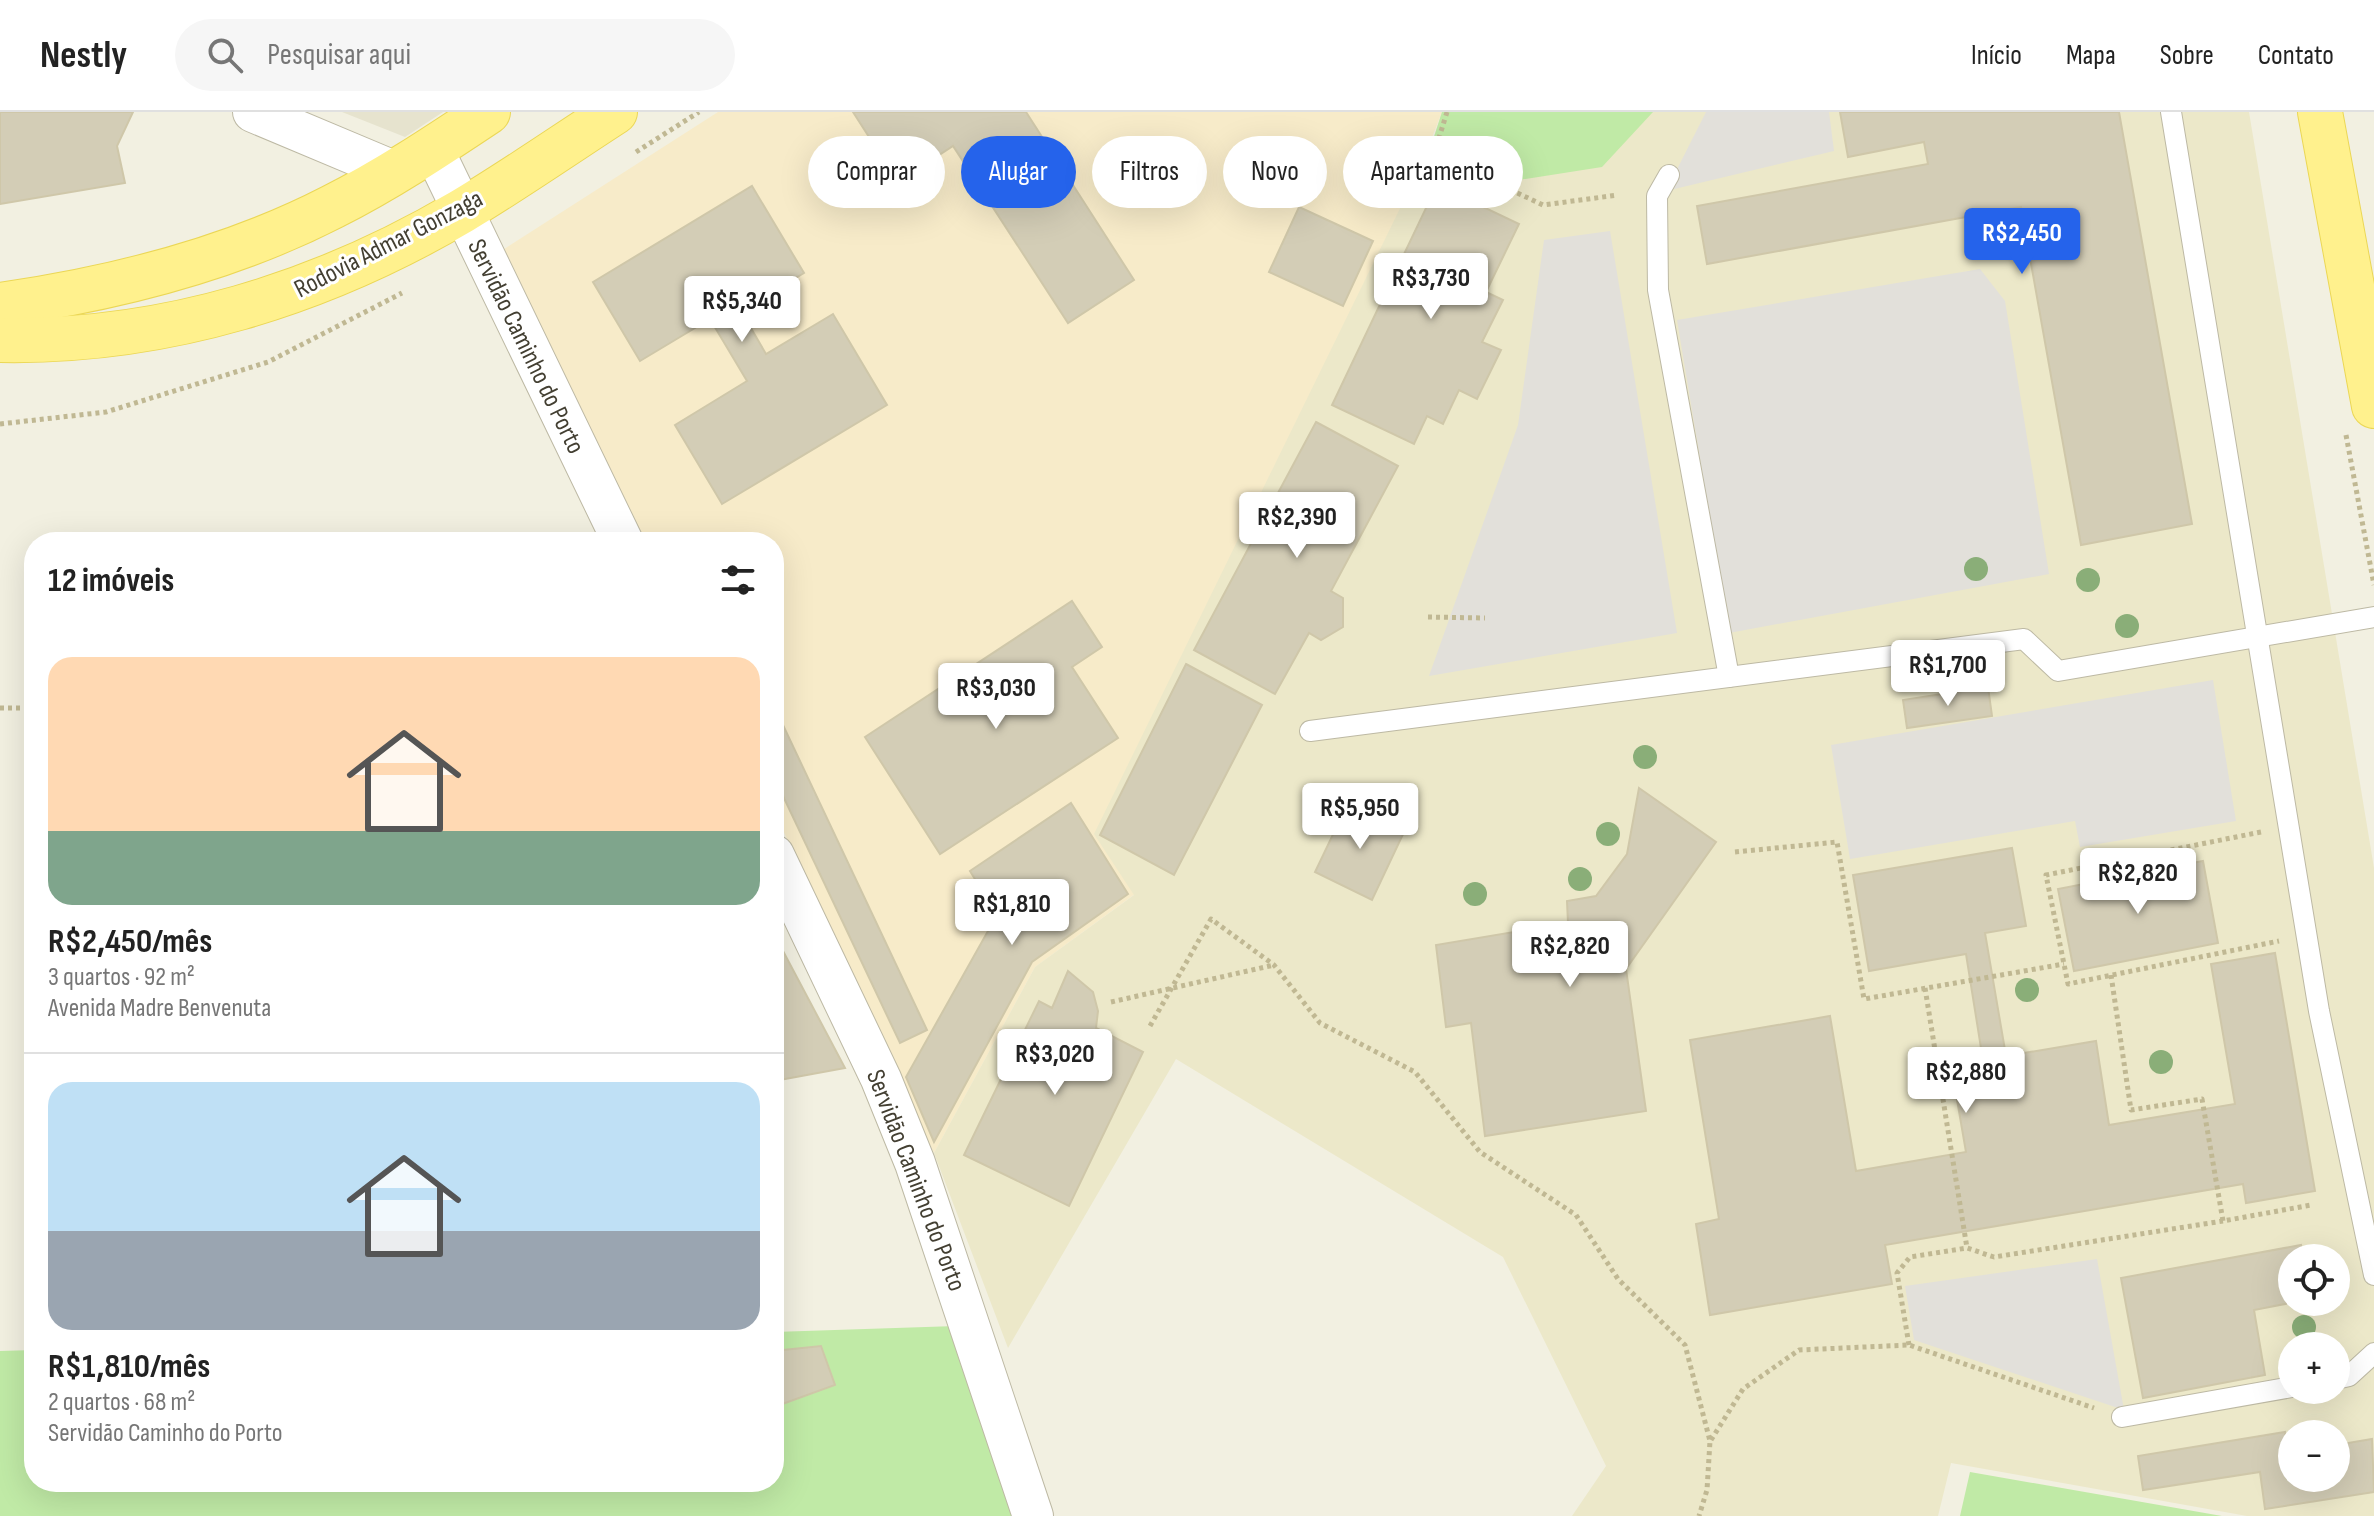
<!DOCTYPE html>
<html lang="pt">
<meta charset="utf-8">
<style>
body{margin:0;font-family:"Sofia Sans Condensed",sans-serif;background:#f6f6f6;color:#222;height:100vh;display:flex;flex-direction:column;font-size:30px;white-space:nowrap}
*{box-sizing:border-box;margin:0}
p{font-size:26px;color:#767676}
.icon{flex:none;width:44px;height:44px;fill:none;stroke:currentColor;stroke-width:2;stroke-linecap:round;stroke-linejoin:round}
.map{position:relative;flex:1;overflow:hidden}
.drawer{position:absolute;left:24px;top:420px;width:760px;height:960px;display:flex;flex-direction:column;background:#fff;border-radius:32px;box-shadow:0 8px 32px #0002}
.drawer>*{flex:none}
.banner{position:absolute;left:808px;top:24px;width:760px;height:72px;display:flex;gap:16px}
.buttons{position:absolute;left:2278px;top:1132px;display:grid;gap:16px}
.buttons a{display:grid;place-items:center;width:72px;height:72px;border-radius:50%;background:#fff;box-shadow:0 8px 32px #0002;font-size:40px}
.price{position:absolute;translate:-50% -68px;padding:0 18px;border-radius:8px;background:#fff;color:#222;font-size:26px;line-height:52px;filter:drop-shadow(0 2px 4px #0008)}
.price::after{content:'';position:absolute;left:50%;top:48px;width:24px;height:18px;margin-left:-12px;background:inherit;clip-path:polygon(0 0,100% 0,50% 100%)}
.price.current{background:#2563eb;color:#fff}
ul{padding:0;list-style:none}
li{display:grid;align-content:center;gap:16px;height:424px;padding:0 24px}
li+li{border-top:2px solid #e0e0e0}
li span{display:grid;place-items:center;height:248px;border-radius:24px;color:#555}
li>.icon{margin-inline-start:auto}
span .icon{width:144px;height:144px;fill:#fffc;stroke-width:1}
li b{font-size:34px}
h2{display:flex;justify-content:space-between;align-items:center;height:96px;padding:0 24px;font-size:34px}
.tag{padding:0 28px;border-radius:36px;background:#fff;box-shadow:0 8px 32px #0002;font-size:28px;line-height:72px}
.tag.current{background:#2563eb;color:#fff}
header{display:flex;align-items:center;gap:48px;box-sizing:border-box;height:112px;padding:0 40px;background:#fff;border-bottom:2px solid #e0e0e0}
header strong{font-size:38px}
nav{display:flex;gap:44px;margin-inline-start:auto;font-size:28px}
.search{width:560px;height:72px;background:#f6f6f6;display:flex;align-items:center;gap:20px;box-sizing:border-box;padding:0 28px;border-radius:44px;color:#767676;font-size:30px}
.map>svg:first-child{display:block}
.residential{fill:#e6e3ce}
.commercial{fill:#f7ebc9}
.education{fill:#ece8c9;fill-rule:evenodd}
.green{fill:#c0eaa6}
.parking{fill:#e2e0da}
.building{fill:#d3cdb6;stroke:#cfc7a9;stroke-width:2}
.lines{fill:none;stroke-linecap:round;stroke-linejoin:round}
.service-casing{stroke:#bdb9a4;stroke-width:22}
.minor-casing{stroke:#bdb9a4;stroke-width:42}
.primary-casing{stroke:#ebd756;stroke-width:46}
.path{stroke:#c0b893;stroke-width:5;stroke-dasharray:4 4;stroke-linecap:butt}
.service{stroke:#fff;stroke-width:20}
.minor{stroke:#fff;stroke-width:40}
.primary{stroke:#fff18d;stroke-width:44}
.tree{fill:#8aae78}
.labels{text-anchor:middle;stroke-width:6;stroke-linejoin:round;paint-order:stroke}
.street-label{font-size:26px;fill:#433f32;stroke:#fff}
</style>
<header>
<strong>Nestly</strong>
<div class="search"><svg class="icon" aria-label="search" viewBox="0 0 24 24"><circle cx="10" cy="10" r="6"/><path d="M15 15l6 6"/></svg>Pesquisar aqui</div>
<nav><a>Início</a><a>Mapa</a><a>Sobre</a><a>Contato</a></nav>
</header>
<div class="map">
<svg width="2374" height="1404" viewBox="0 0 2374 1404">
<rect width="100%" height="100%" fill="#f2f0e1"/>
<polygon class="residential" points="342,0 443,0 405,25"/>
<polygon class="commercial" points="718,0 1442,0 1135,782 1035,855 934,1041 774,699 774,430 645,430 501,139"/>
<path class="education" d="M 1442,0 L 2249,0 L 2374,756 L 2374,1404 L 2247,1404 L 1951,1351 L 1938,1404 L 1572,1404 L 1606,1354 L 1503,1145 L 1176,947 L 1008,1236 L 934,1041 L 1035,855 L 1134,783 L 1094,722 L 1432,31 ZM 2292,1146 L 2336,1146 L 2336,1190 L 2292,1190 ZM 2292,1234 L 2336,1234 L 2336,1278 L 2292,1278 ZM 2292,1322 L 2336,1322 L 2336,1366 L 2292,1366 Z"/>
<g class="green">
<polygon points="1442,0 1653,0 1602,55 1512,69 1432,31"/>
<polygon points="956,1214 1018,1404 0,1404 0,1239 34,1238 34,1370 774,1370 774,1220"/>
<polygon points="1970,1360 2222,1404 1960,1404"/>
</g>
<g class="parking">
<polygon points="1706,0 1829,0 1834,39 1666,79"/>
<polygon points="1610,119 1677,521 1429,564 1518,313 1544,128"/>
<polygon points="1980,157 2005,189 2049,462 1729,521 1677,208"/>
<polygon points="2213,568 2236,709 2080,735 2075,709 1850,747 1831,633"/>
<polygon points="2097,1147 2124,1298 1914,1228 1905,1174"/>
</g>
<g class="building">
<polygon points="0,0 133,0 117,34 125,71 0,92"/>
<polygon points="853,0 1026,0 1134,168 1068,211 953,34 898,70"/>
<polygon points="1840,0 2119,0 2192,412 2081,433 2021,95 1707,152 1697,94 1928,52 1924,30 1848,45"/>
<polygon points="1437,73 1519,112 1486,180 1503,188 1482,230 1501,238 1477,287 1459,278 1443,312 1427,304 1414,332 1332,293"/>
<polygon points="752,74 804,161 741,199 766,242 833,202 887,293 722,392 675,313 747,269 710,207 640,249 593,170"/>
<polygon points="1299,95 1373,129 1343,194 1269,160"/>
<polygon points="1316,310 1398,354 1331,479 1343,486 1343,515 1321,528 1309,521 1275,582 1194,538"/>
<polygon points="1072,489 1102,535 1072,555 1118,626 940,742 865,625"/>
<polygon points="1186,552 1262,593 1174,763 1100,723"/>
<polygon points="1988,575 1992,604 1907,616 1903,588"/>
<polygon points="774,594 927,918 900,931 774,665"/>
<polygon points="1639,676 1716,730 1626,857 1646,999 1485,1024 1471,911 1446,915 1436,833 1568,811 1567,789 1596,784 1627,742"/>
<polygon points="1071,691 1128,782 1032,850 934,1030 906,965 997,803 970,759"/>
<polygon points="1348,691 1405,718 1372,788 1315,760"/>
<polygon points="2012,736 2026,814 1985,821 2006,944 2096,929 2109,1013 2235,992 2211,852 2275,841 2315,1079 2246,1091 2243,1072 1885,1133 1892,1172 1710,1203 1696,1112 1719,1107 1690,928 1830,904 1856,1059 1966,1040 1949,941 1981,936 1966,842 1869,859 1853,763"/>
<polygon points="2203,749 2218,831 2074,859 2058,777"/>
<polygon points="774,822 845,956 774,969"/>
<polygon points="1068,859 1093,880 1098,899 1096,916 1143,940 1069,1094 964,1043 1039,889 1052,896"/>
<polygon points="2301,1133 2303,1146 2292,1146 2292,1190 2295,1190 2254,1198 2265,1263 2143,1286 2121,1166"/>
<polygon points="821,1234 835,1273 774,1295 774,1239"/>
<polygon points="2285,1320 2287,1341 2292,1340 2292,1366 2336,1366 2336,1333 2372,1327 2374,1380 2265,1397 2260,1360 2143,1378 2138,1344"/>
</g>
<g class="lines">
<g class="service-casing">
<g id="service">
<polyline points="2171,0 2319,899 2374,1163"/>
<polyline points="1669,63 1657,84 1658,178 1729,565"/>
<polyline points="1310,619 2024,527 2058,559 2374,505"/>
<polyline points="2336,1267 2349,1264 2374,1241"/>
<polyline points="2122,1305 2292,1275"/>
</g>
</g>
<g class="minor-casing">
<g id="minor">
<polyline points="253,0 396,60"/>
<polyline points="433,37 623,430"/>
<polyline points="774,743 881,967 915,1051 1033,1404"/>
</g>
</g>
<g class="primary-casing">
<g id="primary">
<polyline points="2320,0 2374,294"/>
<path d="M 0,193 C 112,177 231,147 332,95 C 386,68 437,34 488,0"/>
<path d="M 0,228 C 164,231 321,182 462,99 C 514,68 564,33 615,0"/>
</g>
</g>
<g class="path">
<polyline points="1447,0 1434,42 1543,93 1618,83"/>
<polyline points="636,40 699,0"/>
<polyline points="0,312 106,300 268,250 402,181"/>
<polyline points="2346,323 2374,473"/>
<polyline points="1428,505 1485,506"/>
<polyline points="0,596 27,596"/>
<polyline points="2261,720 2046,763 2068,872 2279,829"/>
<polyline points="1735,740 1837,730 1864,887 2064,852"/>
<polyline points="2111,863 2131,998 2202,987 2223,1109 2311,1093"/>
<polyline points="1925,876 1967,1136 1994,1145 2223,1109"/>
<polyline points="1111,890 1274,853"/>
<polyline points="1150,914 1211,807 1274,853 1320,911 1415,960 1480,1040 1576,1103 1618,1167 1685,1233 1710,1329 1707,1378 1699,1404"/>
<polyline points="1909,1233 1897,1161 1910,1145 1967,1136"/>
<polyline points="1711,1328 1743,1277 1799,1238 1909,1233 2094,1296"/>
</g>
<use href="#service" class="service"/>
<use href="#minor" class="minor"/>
<use href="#primary" class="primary"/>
</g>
<g class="tree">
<circle cx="1976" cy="457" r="12"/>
<circle cx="2088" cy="468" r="12"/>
<circle cx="2127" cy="514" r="12"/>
<circle cx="1645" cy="645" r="12"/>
<circle cx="1608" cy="722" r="12"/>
<circle cx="1580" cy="767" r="12"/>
<circle cx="1475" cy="782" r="12"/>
<circle cx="2027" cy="878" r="12"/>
<circle cx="2161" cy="950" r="12"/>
<circle cx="2304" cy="1215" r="12"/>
</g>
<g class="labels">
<g class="street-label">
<text transform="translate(388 131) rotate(-27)" y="9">Rodovia Admar Gonzaga</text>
<text transform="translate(527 234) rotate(64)" y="9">Servidão Caminho do Porto</text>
<text transform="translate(917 1068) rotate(69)" y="9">Servidão Caminho do Porto</text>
</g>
</g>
</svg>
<div class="buttons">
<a><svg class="icon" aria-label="locate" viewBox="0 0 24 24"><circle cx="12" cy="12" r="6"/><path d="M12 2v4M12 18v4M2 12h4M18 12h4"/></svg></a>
<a>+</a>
<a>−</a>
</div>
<b class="price current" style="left:2022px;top:164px">R$2,450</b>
<b class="price" style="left:1431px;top:209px">R$3,730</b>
<b class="price" style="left:742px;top:232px">R$5,340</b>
<b class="price" style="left:1297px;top:448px">R$2,390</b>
<b class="price" style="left:1948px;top:596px">R$1,700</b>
<b class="price" style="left:996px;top:619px">R$3,030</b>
<b class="price" style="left:1360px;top:739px">R$5,950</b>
<b class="price" style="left:2138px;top:804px">R$2,820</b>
<b class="price" style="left:1012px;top:835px">R$1,810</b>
<b class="price" style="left:1570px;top:877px">R$2,820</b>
<b class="price" style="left:1055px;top:985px">R$3,020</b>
<b class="price" style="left:1966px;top:1003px">R$2,880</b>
<div class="banner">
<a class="tag">Comprar</a>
<a class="tag current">Alugar</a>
<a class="tag">Filtros</a>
<a class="tag">Novo</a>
<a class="tag">Apartamento</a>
</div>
<section class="drawer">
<h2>12 imóveis<svg class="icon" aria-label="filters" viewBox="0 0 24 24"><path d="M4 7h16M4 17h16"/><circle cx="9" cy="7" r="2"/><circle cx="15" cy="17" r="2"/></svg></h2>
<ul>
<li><span style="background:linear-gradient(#ffd9b3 70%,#7fa58c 0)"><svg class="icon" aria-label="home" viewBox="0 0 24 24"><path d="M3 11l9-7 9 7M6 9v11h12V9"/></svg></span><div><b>R$2,450/mês</b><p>3 quartos · 92 m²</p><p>Avenida Madre Benvenuta</p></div></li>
<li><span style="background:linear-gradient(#bfe0f5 60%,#9aa5b1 0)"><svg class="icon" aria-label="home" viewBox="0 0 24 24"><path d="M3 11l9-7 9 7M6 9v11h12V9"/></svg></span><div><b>R$1,810/mês</b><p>2 quartos · 68 m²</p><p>Servidão Caminho do Porto</p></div></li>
</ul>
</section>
</div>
